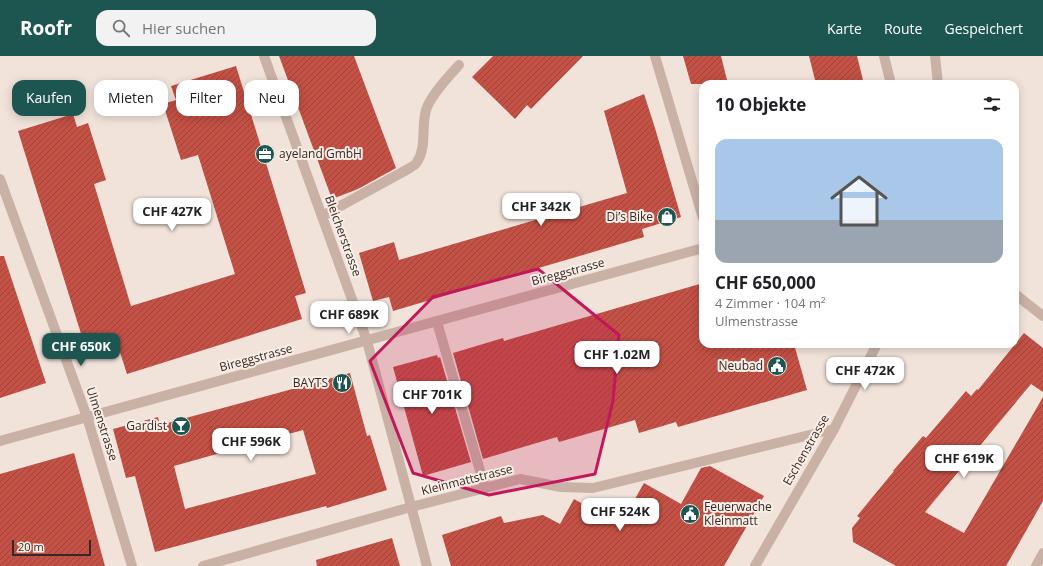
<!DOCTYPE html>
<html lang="de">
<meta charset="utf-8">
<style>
body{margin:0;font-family:"Open Sans",sans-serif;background:#f2f2f2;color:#202124;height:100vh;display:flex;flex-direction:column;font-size:15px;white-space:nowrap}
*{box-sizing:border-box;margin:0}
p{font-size:13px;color:#757577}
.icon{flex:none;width:22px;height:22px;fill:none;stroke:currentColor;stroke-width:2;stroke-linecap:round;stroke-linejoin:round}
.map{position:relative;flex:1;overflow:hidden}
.side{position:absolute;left:699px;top:24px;width:320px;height:268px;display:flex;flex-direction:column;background:#fff;border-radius:12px;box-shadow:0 2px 10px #0003}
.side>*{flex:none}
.guide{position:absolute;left:12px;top:24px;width:380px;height:36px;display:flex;gap:8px}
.scale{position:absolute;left:12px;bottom:10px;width:79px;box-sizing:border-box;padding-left:4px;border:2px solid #352927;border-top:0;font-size:11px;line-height:14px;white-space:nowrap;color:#352927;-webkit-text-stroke:3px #f9eee6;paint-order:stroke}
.price{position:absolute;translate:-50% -34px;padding:0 9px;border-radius:8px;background:#fff;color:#222;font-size:13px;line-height:26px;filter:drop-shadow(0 1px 2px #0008)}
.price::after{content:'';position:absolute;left:50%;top:24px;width:12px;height:9px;margin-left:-6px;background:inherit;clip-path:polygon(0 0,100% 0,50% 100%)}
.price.active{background:#1d5651;color:#fff}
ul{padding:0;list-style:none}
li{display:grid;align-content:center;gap:8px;height:212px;padding:0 16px}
li span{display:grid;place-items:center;height:124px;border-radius:12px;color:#555}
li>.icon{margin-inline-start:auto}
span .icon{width:72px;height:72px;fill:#fffc;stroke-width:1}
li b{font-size:17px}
h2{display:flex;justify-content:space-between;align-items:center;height:48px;padding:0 16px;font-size:17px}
.tag{padding:0 14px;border-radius:12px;background:#fff;box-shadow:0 2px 10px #0003;font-size:14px;line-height:36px}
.tag.active{background:#1d5651;color:#fff}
header{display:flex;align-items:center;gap:24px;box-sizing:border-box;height:56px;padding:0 20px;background:#1d5651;color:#fff}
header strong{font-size:19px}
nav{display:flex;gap:22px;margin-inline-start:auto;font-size:14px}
.search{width:280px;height:36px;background:#f2f2f2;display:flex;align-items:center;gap:10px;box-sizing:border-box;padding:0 14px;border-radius:12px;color:#757577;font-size:15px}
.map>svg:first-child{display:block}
.building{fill:url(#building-hatch);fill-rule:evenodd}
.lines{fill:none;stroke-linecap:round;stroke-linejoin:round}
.minor{stroke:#c9b1a6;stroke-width:10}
.marked{fill:#c2185b;fill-opacity:0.2;stroke:#c2185b;stroke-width:3;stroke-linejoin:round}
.labels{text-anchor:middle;stroke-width:4;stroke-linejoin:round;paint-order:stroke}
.poi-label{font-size:12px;fill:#352927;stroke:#f9eee6;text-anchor:end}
.street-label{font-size:12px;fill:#352927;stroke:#f9eee6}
</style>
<header>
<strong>Roofr</strong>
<div class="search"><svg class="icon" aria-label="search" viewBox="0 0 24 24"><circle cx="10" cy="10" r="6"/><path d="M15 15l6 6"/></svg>Hier suchen</div>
<nav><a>Karte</a><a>Route</a><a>Gespeichert</a></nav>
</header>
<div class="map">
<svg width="1043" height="510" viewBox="0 0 1043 510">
<defs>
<pattern id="building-hatch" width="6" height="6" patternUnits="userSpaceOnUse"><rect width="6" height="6" fill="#c45145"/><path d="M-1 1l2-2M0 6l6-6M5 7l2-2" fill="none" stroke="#a0433a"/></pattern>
</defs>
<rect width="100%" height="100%" fill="#f1e3da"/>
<g class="building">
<polygon points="279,0 354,0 396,112 358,133 332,143"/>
<polygon points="493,0 583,0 531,53 527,49 515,63 472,21"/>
<polygon points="683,0 721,0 728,28 691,28"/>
<polygon points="809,0 857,0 864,28 816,28"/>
<polygon points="236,10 306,237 295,240 302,263 127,318 117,287 87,297 18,75 73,58 77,71 88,67 106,124 94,128 131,250 235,218 198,99 181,104 163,48 176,44 171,30"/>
<polygon points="644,38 655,72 681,161 642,173 644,181 393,255 389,241 373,245 359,197 394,186 399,204 627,137 604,55"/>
<polygon points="0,200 4,200 46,327 0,342"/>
<polygon points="703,227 703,288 794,288 807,334 678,371 676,366 639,377 635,364 559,386 557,381 483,403 453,297 503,282 504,285"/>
<polygon points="1024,277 1043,292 1043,336 1031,328 925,456 964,477 1043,341 1043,445 1006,510 896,510 853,486 852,472 860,462 857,460 894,415 893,415 923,380 926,382 966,335 971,340 977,333 978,334"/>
<polygon points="437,299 438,302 440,301 471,406 423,420 393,311"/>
<path d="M 350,317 L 367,380 L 370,379 L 387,434 L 327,452 L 326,450 L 155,496 L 135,420 L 126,422 L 113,373 L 158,361 L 160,369 L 307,329 ZM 303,374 L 316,418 L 185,453 L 174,410 Z"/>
<polygon points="74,397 105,510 0,510 0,418"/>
<polygon points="710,410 764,440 724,510 451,510 442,479 501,460 504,467 543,459 560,468 574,443 620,469 644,427 681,448 701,412"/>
<polygon points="392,482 400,510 317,510 316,504"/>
</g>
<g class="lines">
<g class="minor">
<polyline points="264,0 367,285 427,510"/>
<polyline points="655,0 703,162"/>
<polyline points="884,0 891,28"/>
<polyline points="935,0 938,28"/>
<polyline points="0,123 87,361 132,510"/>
<path d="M 322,160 L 410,112 C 412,110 416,109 417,106 C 427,91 421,71 426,54 C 430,40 449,20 459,9"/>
<polyline points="1015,238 1043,260"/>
<polyline points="437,266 485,432"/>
<polyline points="0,385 703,192"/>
<polyline points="203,510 411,451 520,423 561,431 593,432 834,373"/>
<polyline points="755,510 834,373 877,288"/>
<polyline points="1036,510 1043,497"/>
</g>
</g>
<path class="marked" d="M 538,213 L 619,279 L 613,345 L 595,418 L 489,439 L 413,417 L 370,305 L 433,241 Z"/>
<defs>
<g id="office-disc" transform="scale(1)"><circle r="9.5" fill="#1d5651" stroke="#f9eee6"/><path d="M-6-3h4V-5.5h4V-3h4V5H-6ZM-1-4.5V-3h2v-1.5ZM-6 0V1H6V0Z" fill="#fff"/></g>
<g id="shop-disc" transform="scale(1)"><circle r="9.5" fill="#1d5651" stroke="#f9eee6"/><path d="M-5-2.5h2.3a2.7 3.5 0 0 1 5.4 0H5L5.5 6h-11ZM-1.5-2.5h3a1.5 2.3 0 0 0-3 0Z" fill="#fff"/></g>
<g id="civic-disc" transform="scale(1)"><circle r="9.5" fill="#1d5651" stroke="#f9eee6"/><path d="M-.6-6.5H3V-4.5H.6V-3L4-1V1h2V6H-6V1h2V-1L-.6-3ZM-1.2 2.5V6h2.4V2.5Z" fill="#fff"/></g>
<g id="restaurant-disc" transform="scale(1)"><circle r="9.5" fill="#1d5651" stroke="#f9eee6"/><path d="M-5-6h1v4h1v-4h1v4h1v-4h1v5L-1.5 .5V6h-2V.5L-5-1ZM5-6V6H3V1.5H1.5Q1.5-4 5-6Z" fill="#fff"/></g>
<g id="bar-disc" transform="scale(1)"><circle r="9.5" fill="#1d5651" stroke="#f9eee6"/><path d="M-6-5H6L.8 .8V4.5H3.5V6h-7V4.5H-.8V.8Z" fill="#fff"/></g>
</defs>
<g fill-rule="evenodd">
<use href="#office-disc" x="265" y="98"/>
<use href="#shop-disc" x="667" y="161"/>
<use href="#civic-disc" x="777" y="310"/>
<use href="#restaurant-disc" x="342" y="327"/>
<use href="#bar-disc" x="181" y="370"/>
<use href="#civic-disc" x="690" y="458"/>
</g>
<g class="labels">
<g class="poi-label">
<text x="279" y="102" text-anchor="start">ayeland GmbH</text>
<text x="653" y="165">Di’s Bike</text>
<text x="763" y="314">Neubad</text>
<text x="328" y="331">BAYTS</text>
<text x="167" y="374">Gardist</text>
<text x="704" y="455" text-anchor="start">Feuerwache<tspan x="704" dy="14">Kleinmatt</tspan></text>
</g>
<g class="street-label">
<text transform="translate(343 180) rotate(70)" y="4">Bleicherstrasse</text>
<text transform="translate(568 216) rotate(-15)" y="4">Bireggstrasse</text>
<text transform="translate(256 302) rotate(-15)" y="4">Bireggstrasse</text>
<text transform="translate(102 368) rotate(72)" y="4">Ulmenstrasse</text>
<text transform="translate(806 394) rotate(-60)" y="4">Eschenstrasse</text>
<text transform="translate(467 424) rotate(-14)" y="4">Kleinmattstrasse</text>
</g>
</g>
</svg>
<div class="scale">20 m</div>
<b class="price" style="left:541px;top:171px">CHF 342K</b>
<b class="price" style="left:172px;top:176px">CHF 427K</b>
<b class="price" style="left:349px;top:279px">CHF 689K</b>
<b class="price active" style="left:81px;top:311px">CHF 650K</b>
<b class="price" style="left:617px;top:319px">CHF 1.02M</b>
<b class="price" style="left:865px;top:335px">CHF 472K</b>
<b class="price" style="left:432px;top:359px">CHF 701K</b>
<b class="price" style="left:251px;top:406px">CHF 596K</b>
<b class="price" style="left:964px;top:423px">CHF 619K</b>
<b class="price" style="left:620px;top:476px">CHF 524K</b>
<div class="guide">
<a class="tag active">Kaufen</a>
<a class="tag">Mieten</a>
<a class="tag">Filter</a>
<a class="tag">Neu</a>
</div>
<section class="side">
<h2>10 Objekte<svg class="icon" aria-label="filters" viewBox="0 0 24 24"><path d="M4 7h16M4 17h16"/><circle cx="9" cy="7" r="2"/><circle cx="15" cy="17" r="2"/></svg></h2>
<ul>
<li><span style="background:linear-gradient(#a9c7e8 65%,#9aa5b1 0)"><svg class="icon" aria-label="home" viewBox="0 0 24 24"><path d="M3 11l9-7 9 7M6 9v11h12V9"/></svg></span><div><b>CHF 650,000</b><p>4 Zimmer · 104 m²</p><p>Ulmenstrasse</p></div></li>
</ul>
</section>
</div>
